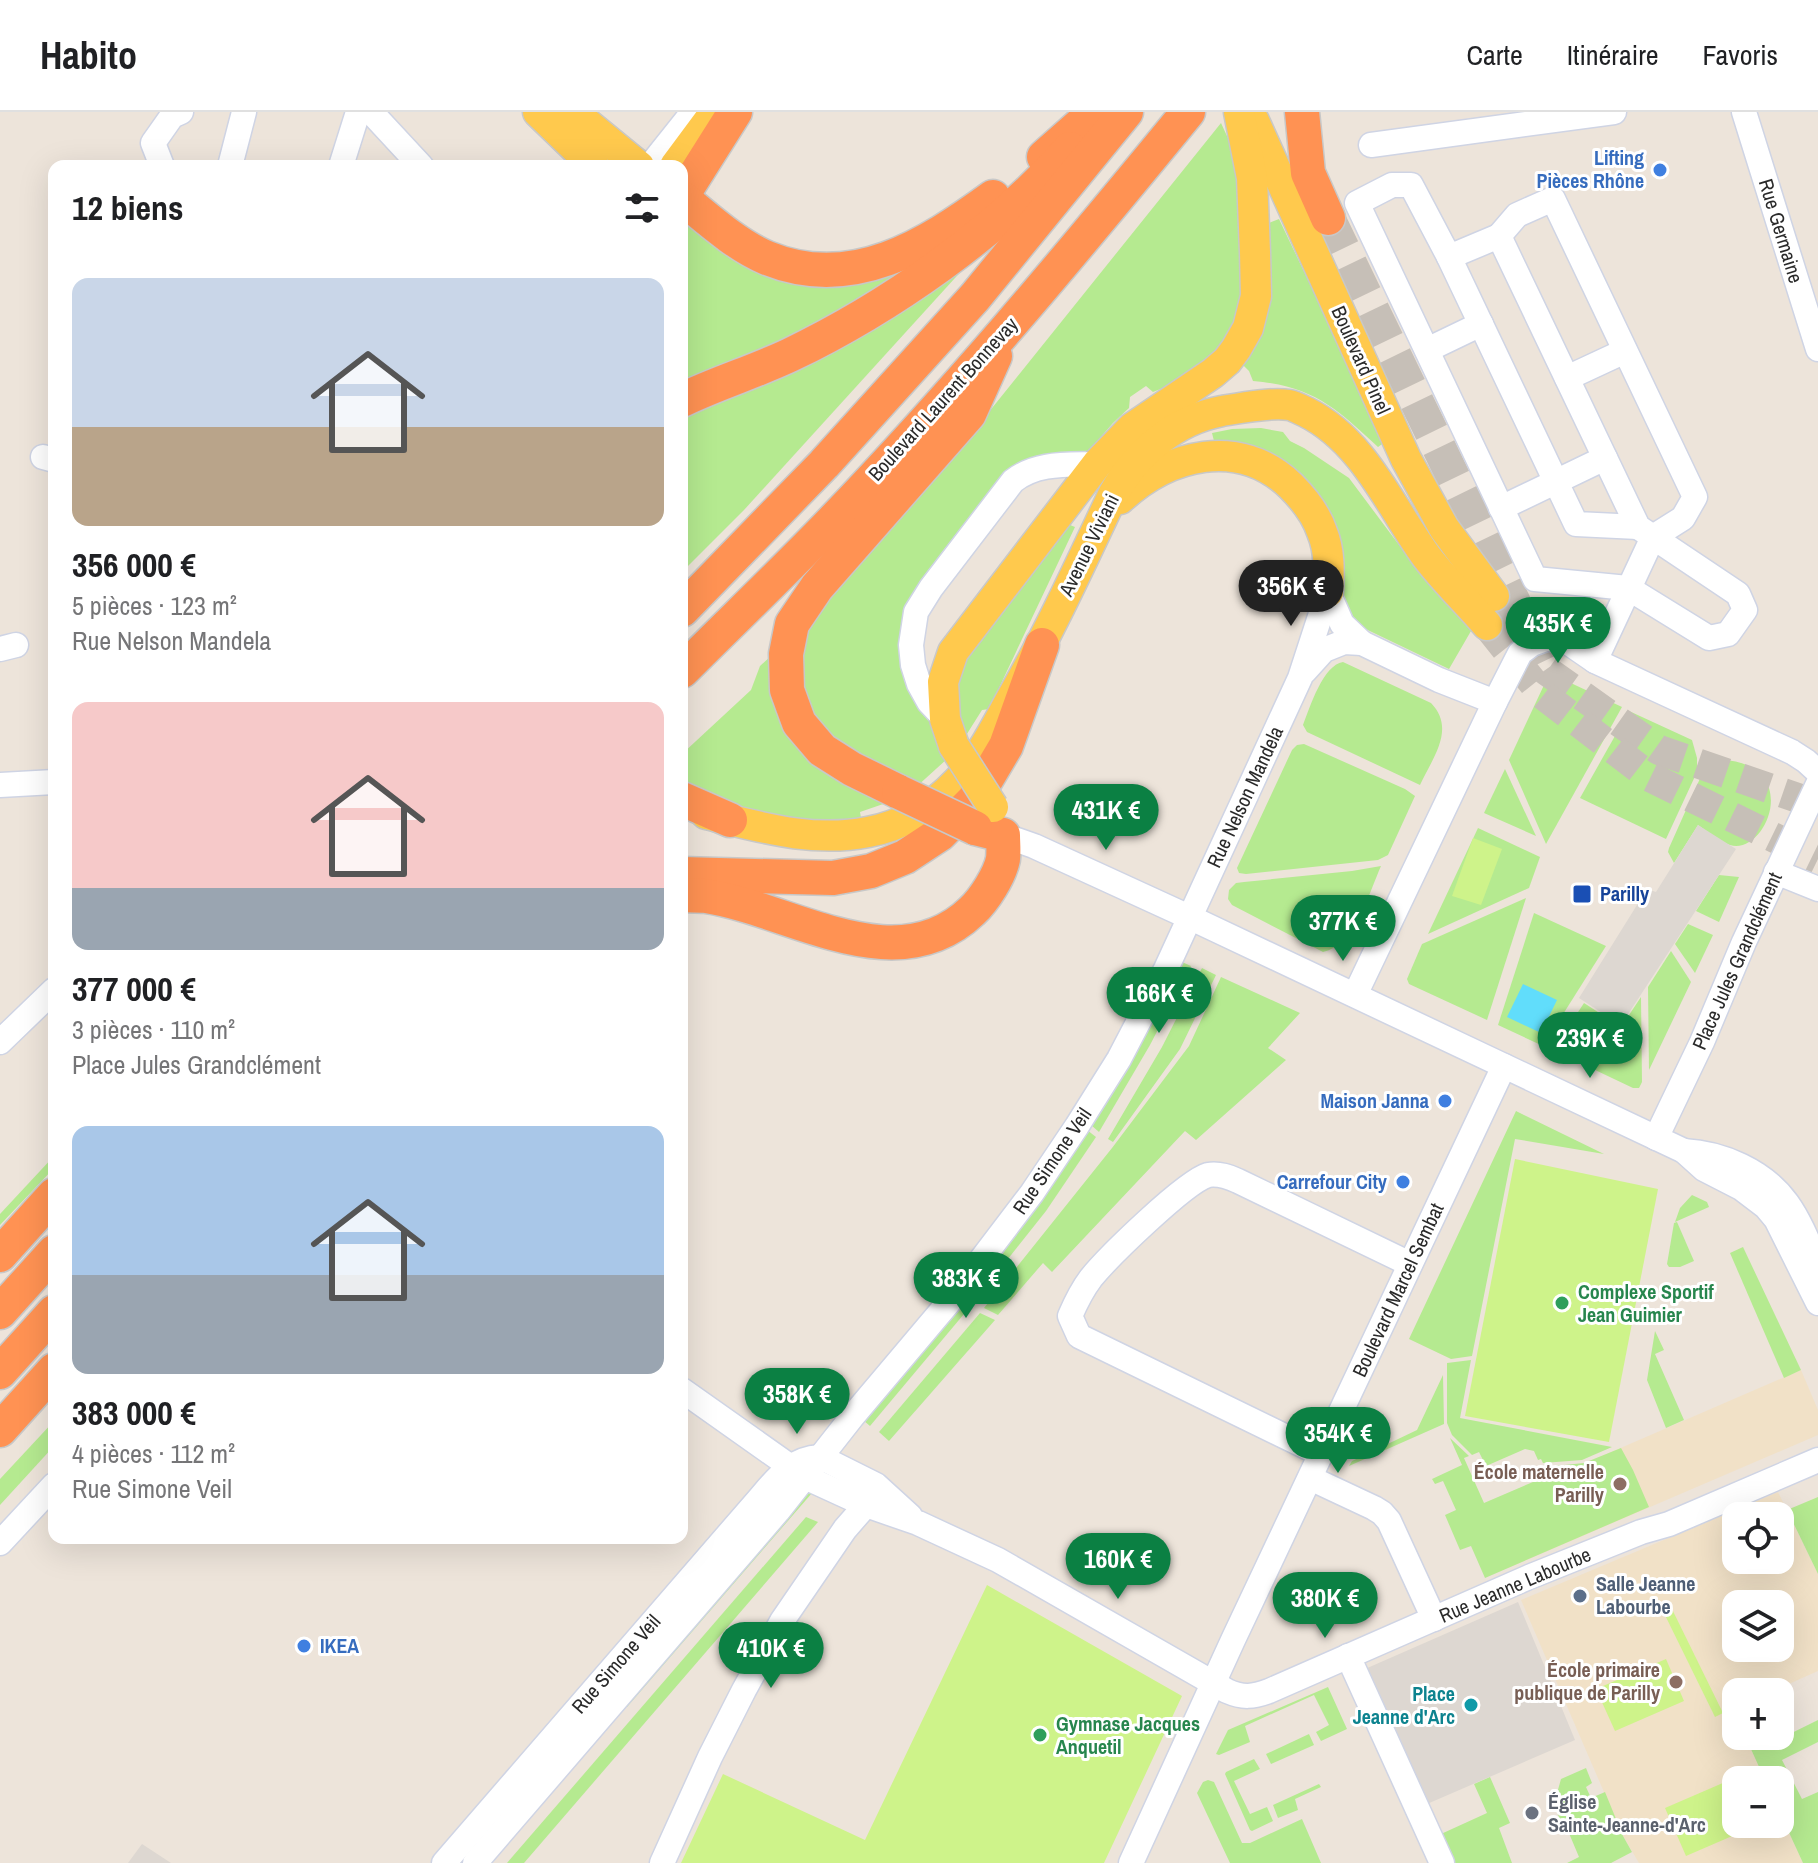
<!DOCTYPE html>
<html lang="fr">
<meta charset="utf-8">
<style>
body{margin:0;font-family:"Archivo Narrow",sans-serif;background:#f6f6f6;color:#202124;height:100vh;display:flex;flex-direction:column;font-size:30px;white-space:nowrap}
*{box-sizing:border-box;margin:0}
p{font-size:26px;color:#757577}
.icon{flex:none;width:44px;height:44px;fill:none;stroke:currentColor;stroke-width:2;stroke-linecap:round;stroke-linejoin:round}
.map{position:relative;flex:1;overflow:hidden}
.panel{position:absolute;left:48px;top:48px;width:640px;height:1384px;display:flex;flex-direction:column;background:#fff;border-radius:16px;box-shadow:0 8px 32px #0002}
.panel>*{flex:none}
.buttons{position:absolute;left:1722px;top:1390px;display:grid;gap:16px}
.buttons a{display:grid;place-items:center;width:72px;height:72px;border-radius:16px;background:#fff;box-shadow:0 8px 32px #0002;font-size:40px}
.price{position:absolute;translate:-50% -68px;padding:0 18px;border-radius:28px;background:#0b8043;color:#fff;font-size:26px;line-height:52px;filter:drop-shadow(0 2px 4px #0008)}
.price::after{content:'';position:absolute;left:50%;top:48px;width:24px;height:18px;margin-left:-12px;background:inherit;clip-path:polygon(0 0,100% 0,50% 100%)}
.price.current{background:#222;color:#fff}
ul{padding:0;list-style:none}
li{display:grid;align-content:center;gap:16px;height:424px;padding:0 24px}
li span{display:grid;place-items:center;height:248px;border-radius:16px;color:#555}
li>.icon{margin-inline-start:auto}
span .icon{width:144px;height:144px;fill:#fffc;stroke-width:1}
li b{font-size:34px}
h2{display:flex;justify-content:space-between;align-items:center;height:96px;padding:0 24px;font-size:34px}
header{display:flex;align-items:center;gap:48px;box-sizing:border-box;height:112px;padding:0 40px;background:#fff;border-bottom:2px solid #e0e0e0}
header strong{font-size:38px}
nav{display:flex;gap:44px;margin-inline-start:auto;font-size:28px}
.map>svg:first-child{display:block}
.education{fill:#f1e1c7;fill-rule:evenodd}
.green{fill:#b5ea90}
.pitch{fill:#cef38a}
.plaza{fill:#ddd7d1}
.water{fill:#61ddfb}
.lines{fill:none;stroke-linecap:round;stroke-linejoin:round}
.major-tunnel{stroke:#c6bfb7;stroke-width:30;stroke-dasharray:30 15;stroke-linecap:butt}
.highway-tunnel{stroke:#c6bfb7;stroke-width:34;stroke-dasharray:34 17;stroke-linecap:butt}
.minor-casing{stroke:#cfd4e4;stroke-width:27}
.major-casing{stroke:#c8c8c8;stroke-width:33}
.highway-casing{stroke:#c8c8c8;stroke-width:37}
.minor{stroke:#fff;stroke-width:24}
.major{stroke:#ffc94d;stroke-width:30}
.highway{stroke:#ff9253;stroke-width:34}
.major-bridge-casing{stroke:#c8c8c8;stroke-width:33;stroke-linecap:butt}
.highway-bridge-casing{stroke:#c8c8c8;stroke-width:37;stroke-linecap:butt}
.major-bridge{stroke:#ffc94d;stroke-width:30}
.highway-bridge{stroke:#ff9253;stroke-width:34}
.shop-dot{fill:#3f7fe0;stroke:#fff;stroke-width:3}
.transit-dot{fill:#1a4fb4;stroke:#fff;stroke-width:3}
.leisure-dot{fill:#2e9e5b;stroke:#fff;stroke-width:3}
.education-dot{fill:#8d6e63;stroke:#fff;stroke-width:3}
.service-dot{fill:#5c6f8a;stroke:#fff;stroke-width:3}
.culture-dot{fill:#0f9aa8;stroke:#fff;stroke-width:3}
.worship-dot{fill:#6b7280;stroke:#fff;stroke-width:3}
.labels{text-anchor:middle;stroke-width:6;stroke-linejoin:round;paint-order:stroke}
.shop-label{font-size:20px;font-weight:bold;fill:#366cbe;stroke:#fff;text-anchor:end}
.street-label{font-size:20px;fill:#2a2a2a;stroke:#fff}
.transit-label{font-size:20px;font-weight:bold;fill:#164399;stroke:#fff;text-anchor:start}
.leisure-label{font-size:20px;font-weight:bold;fill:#27864d;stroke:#fff;text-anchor:start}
.education-label{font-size:20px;font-weight:bold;fill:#785e54;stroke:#fff;text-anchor:end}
.service-label{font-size:20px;font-weight:bold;fill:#4e5e75;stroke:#fff;text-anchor:start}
.culture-label{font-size:20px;font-weight:bold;fill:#0d838f;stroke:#fff;text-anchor:end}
.worship-label{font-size:20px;font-weight:bold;fill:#5b616d;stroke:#fff;text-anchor:start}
</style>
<header>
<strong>Habito</strong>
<nav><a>Carte</a><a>Itinéraire</a><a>Favoris</a></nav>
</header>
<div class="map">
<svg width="1818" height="1751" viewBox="0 0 1818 1751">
<rect width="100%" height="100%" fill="#ede4da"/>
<g class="education">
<polygon points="1801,1258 1818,1298 1818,1323 1508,1456 1482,1396"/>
<path d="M 1778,1380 L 1818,1462 L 1818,1559 L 1771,1580 L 1736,1580 L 1736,1595 L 1732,1597 L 1736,1605 L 1736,1624 L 1745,1624 L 1765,1668 L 1736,1668 L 1736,1712 L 1780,1712 L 1780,1701 L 1803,1751 L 1639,1751 L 1623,1724 L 1521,1488 ZM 1736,1404 L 1780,1404 L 1780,1448 L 1736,1448 ZM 1736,1492 L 1780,1492 L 1780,1536 L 1736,1536 Z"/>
</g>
<g class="green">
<polygon points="1221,11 1232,35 1241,61 1242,198 1215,247 1168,274 1153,280 1146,274 1130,285 1129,296 1113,311 1085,343 1053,346 963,413 920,469 912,489 906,554 907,573 916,592 929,609 947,647 915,676 828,623 807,596 798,535 809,509 943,357"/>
<path d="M 1279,107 L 1385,330 L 1378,335 C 1336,296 1313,274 1253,269 L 1249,259 L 1243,253 C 1277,202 1270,169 1269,111 Z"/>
<polygon points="682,112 687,112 710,129 907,153 909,158 800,223 682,274"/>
<polygon points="965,155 744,398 682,460 682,297"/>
<polygon points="1261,316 1283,320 1290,329 1304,336 1349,366 1411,449 1471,519 1449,557 1351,510 1343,489 1342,450 1336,419 1215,333 1212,321 1232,317"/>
<polygon points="1070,413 1075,415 989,597 982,598 965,625 952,595 962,556 968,544"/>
<path d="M 772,543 L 771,557 L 889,690 L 860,700 L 861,706 C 798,715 742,697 682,678 L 682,642 L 751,578 L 760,554 Z"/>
<path d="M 1343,550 L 1431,591 C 1456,617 1433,645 1420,673 L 1307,620 L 1303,613 C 1310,595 1323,553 1343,550 Z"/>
<polygon points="1551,565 1558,565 1622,595 1546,732 1509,648 1544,573"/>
<polygon points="1629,599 1692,628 1697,646 1697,660 1666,727 1580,686"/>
<polygon points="1304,632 1405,677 1415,684 1388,743 1378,748 1246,762 1239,761 1237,756 1292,638 1297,633"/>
<path d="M 1726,648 C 1803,656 1765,744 1730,733 C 1719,730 1707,719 1698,713 L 1674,751 L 1668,740 L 1669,736 L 1702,662 L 1716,651 Z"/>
<polygon points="1505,657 1536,724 1484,701"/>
<polygon points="1478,716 1540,745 1529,776 1428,822"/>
<path d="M 1381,754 C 1369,781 1355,833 1323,840 L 1232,793 L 1228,787 L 1229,778 L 1236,771 L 1244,770 L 1352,759 Z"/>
<polygon points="1719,763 1739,765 1719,810 1696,799"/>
<polygon points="1526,786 1487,908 1409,872 1407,867 1422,832"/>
<polygon points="1534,801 1606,834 1543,934 1498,913"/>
<polygon points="1688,812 1713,823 1695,861 1675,832"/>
<polygon points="1671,839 1691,870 1649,958 1648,875"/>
<polygon points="1182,850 1191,854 1150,933 1099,1020 1091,1013"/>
<polygon points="1202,856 1216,863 1180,937 1113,1030 1108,1027 1162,935"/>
<polygon points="1221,865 1300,901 1268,936 1286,948 1196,1028 1185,1019 1052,1160 1043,1151 998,1203 984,1196 1112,1036 1189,934"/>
<polygon points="1641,885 1642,970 1639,976 1633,976 1553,938 1584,891 1621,915"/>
<polygon points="1516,999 1604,1042 1515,1027 1472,1244 1451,1247 1409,1227"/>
<polygon points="1087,1018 1096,1025 1046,1099 973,1191 965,1187"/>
<polygon points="54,1044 54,1056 0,1113 0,1102"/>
<polygon points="1692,1083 1707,1090 1709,1095 1675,1110 1680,1096"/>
<polygon points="1677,1110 1694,1149 1680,1155 1669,1155 1667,1152 1674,1111"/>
<polygon points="1743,1135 1801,1258 1784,1266 1730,1141"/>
<polygon points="961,1192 969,1196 870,1314 863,1308"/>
<polygon points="980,1201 995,1208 889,1329 879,1320"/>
<polygon points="1655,1219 1664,1238 1655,1242 1684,1308 1666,1316 1647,1268"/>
<polygon points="1471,1248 1460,1306 1612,1335 1582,1348 1543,1351 1541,1347 1538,1348 1534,1339 1525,1337 1486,1354 1479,1340 1472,1343 1452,1323 1447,1311 1447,1251"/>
<polygon points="1443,1263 1444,1312 1349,1354 1352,1349 1417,1318"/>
<polygon points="54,1309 54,1334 0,1393 0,1367"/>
<polygon points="1450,1326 1469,1344 1464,1346 1484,1391 1540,1367 1535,1356 1584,1351 1621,1336 1633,1358 1649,1395 1485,1466 1471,1434 1460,1438 1445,1403 1456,1398 1443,1369 1435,1372 1432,1367 1462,1353"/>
<polygon points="805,1381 812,1381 627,1595 620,1590"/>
<polygon points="1818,1385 1818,1462 1787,1398"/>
<polygon points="806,1405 818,1410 524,1751 507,1751"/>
<polygon points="1328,1575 1347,1617 1321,1629 1316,1620 1329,1613 1314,1583 1245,1614 1250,1630 1219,1643 1216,1642 1228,1618"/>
<polygon points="1818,1608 1818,1630 1782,1648 1802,1687 1818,1680 1818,1751 1803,1751 1780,1701 1780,1668 1765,1668 1745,1624 1749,1624 1757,1638"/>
<polygon points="1309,1622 1314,1633 1271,1652 1266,1642"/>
<polygon points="1254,1647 1260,1657 1234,1669 1250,1702 1267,1695 1273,1709 1252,1719 1250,1718 1225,1662 1226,1660"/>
<polygon points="1586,1656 1592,1671 1586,1675 1591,1686 1605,1680 1623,1724 1632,1740 1611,1751 1567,1751 1579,1745 1563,1707 1560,1708 1554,1692 1561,1667"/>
<polygon points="1490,1665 1510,1711 1499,1716 1512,1751 1454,1751 1441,1722 1487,1701 1474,1672"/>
<polygon points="1208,1668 1214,1670 1242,1731 1250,1731 1302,1707 1321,1751 1230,1751 1197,1681 1203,1670"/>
<polygon points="1319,1672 1321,1675 1295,1687 1298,1698 1278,1706 1273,1693"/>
</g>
<g class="pitch">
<polygon points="1473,726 1502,737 1481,793 1452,784"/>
<polygon points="1515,1047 1658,1077 1609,1330 1465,1304"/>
<polygon points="987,1473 1182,1584 1104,1751 681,1751 723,1662 865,1728"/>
<polygon points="1669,1491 1723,1601 1715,1605 1661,1495"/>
<polygon points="1666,1547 1684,1589 1615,1619 1596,1577"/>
<polygon points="1739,1664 1741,1668 1736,1668 1736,1712 1760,1712 1686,1744 1665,1696"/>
</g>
<g class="plaza">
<polygon points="1698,713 1736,737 1621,913 1579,886 1647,777 1656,780"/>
<polygon points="1518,1490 1575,1628 1427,1692 1365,1557"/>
<polygon points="142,1732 171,1751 128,1751"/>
</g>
<polygon class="water" points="1523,872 1557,888 1541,921 1507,905"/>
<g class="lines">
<g class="major-tunnel">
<polyline points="1494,484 1547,559 1659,638 1818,693"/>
<polyline points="1487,513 1542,582 1650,665 1818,747"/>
</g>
<polyline class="highway-tunnel" points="1328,106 1547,559"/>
<g class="minor-casing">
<g id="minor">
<polyline points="371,0 421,54"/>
<polyline points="1744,0 1818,237"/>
<polyline points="1371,33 1614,0"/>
<polyline points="162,54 153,31 172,4 181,0"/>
<polyline points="230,54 244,0"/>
<polyline points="341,54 358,0"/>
<polyline points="650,54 693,0"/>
<polygon points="1392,73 1411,73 1449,145 1499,124 1638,415 1738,482 1745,498 1728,522 1709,526 1628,476 1535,467 1357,91"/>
<polyline points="1499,124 1517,103 1553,87 1695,385 1683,406 1653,425 1595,549"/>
<polyline points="1449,145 1576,412 1638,415"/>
<polyline points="1427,238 1481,212"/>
<polyline points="1567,266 1625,239"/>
<polyline points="43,345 54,348"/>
<polyline points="1501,396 1605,346"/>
<polyline points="1328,480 1342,512 1362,531"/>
<polyline points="0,537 16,533"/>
<polyline points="1305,559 1324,538 1344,530 1362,531 1439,568 1495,590"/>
<path d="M 945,607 L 929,590 L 919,572 L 913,553 L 911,533 L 916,500 L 931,476 L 1013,369 C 1037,350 1067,353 1097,352"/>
<polyline points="0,673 54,670"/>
<polyline points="1003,723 1034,734 1189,805 1684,1039 1704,1057 1741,1076 1766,1095 1776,1107 1818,1191"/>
<polyline points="1776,760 1818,777"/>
<polyline points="1355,883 1495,590 1520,541 1532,532 1546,527 1563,527 1595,549 1792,640 1806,649 1818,660"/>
<polyline points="0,930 54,878"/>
<polyline points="1656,1026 1702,930 1744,830 1818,672"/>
<path d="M 1684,1039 C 1722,1041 1764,1059 1787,1091 C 1800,1109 1809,1132 1818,1153"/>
<path d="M 682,1278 L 805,1365 L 866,1393 L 918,1411 L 998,1448 L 1227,1579 C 1243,1586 1253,1585 1269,1579 L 1529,1465 L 1641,1420 L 1669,1412 L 1818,1348"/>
<path d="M 1321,1342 L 1079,1224 L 1070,1204 C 1076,1190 1082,1178 1091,1166 C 1109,1144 1185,1070 1208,1063 C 1219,1061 1229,1065 1238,1069 L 1410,1152"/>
<polyline points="1310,1366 1374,1396 1382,1401 1389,1409 1434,1507"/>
<polyline points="0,1431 54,1373"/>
<polyline points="1348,1544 1442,1751"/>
<path d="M 444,1751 L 759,1387 C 776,1367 792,1346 820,1345 L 876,1373 L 910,1404"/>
<polyline points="475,1751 778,1399 852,1305 949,1190 1032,1081 1077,1014 1119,947 1166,857 1300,566 1328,480"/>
<polyline points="662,1751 710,1645 744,1578 782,1509 845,1417 866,1393"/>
<polyline points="1131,1751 1233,1528 1504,954"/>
</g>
</g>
<g class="major-casing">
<g id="major">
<polyline points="538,0 594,54"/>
<polyline points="573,0 639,54"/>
<polyline points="1254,9 1406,347 1444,416 1494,484"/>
<polyline points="675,54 715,0"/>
<path d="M 1120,387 C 1169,342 1239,324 1291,374 C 1304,387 1316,402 1322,420 C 1330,439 1329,460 1328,480"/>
<polyline points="954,634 945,607 943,570 953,540 1097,352 1132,316 1213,261 1227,249 1236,237 1248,216 1256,184 1255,140 1252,66 1239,0"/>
<path d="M 706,702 C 760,715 812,731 868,720 C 902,714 933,695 957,670 C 980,647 995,616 1010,589 C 1049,521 1081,451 1114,381 C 1137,340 1175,308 1222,299 C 1240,296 1271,290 1289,293 C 1295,294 1301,298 1306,300 C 1364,329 1390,394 1426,444 C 1444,468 1467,490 1487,513"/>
</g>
</g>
<g class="highway-casing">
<g id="highway">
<polyline points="1302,0 1308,61 1328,106"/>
<polyline points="1044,45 1095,0"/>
<polyline points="682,84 735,0"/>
<path d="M 682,86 C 708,107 736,133 767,146 C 852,181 927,133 993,85"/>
<path d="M 682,288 C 717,271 754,260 790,243 C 888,196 999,119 1070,37"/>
<polyline points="682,498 824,352 975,185 1126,0"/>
<path d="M 682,559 C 728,513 775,468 820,422 C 950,288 1070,144 1188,0"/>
<polyline points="899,680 852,657 822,638 799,611 787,578 786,542 792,512 817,475 969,302 995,244"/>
<polyline points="682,687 730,708"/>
<polyline points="682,762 833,766 871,759 905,745 940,722 974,688 1006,634 1042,533"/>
<path d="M 682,783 C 690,784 698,783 706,784 C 791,797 896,872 972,799 C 984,788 1000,763 1003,747 C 1004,739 1003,731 1003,723 L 975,716"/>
<polyline points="0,1143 54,1083"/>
<polyline points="0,1200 54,1140"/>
<polyline points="0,1260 54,1200"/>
<polyline points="0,1318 54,1258"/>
</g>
</g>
<use href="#minor" class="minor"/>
<use href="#major" class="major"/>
<use href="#highway" class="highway"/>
<g class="major-bridge-casing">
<polyline id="major-bridge" points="954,634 993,695"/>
</g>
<g class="highway-bridge-casing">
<polyline id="highway-bridge" points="899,680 975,716"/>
</g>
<use href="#major-bridge" class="major-bridge"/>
<use href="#highway-bridge" class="highway-bridge"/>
</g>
<g class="shop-dot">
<circle cx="1660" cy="58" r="8"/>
<circle cx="1445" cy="989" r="8"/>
<circle cx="1403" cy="1070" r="8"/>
<circle cx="304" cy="1534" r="8"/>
</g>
<rect class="transit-dot" x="1572" y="772" width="20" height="20" rx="4"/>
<g class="leisure-dot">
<circle cx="1562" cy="1191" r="8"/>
<circle cx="1040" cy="1623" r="8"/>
</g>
<g class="education-dot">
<circle cx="1620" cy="1372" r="8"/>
<circle cx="1676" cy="1570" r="8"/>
</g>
<circle class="service-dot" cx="1580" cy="1484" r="8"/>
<circle class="culture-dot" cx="1471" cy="1593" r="8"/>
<circle class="worship-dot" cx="1532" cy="1701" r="8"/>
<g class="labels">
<g class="shop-label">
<text x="1644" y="53">Lifting<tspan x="1644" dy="23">Pièces Rhône</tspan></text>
<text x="1429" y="996">Maison Janna</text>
<text x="1387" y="1077">Carrefour City</text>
<text x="320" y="1541" text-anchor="start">IKEA</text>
</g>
<g class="street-label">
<text transform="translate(1781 119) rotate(73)" y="7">Rue Germaine</text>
<text transform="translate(1361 248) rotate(66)" y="7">Boulevard Pinel</text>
<text transform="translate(943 287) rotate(-48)" y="7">Boulevard Laurent Bonnevay</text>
<text transform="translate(1089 433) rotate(-64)" y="7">Avenue Viviani</text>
<text transform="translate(1245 685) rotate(-65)" y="7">Rue Nelson Mandela</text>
<text transform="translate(1737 849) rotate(-66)" y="7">Place Jules Grandclément</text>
<text transform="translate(1052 1049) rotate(-56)" y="7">Rue Simone Veil</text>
<text transform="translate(1398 1178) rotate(-65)" y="7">Boulevard Marcel Sembat</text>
<text transform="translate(1515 1473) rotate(-23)" y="7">Rue Jeanne Labourbe</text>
<text transform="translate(616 1552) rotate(-49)" y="7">Rue Simone Veil</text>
</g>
<g class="transit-label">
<text x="1600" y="789">Parilly</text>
</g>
<g class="leisure-label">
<text x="1578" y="1187">Complexe Sportif<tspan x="1578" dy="23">Jean Guimier</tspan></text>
<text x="1056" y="1619">Gymnase Jacques<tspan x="1056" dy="23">Anquetil</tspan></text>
</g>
<g class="education-label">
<text x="1604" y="1367">École maternelle<tspan x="1604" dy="23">Parilly</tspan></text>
<text x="1660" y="1565">École primaire<tspan x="1660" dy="23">publique de Parilly</tspan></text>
</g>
<g class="service-label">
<text x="1596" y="1479">Salle Jeanne<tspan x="1596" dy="23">Labourbe</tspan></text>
</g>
<g class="culture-label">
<text x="1455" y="1589">Place<tspan x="1455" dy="23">Jeanne d'Arc</tspan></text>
</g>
<g class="worship-label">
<text x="1548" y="1697">Église<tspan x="1548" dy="23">Sainte-Jeanne-d'Arc</tspan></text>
</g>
</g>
</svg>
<div class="buttons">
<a><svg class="icon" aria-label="locate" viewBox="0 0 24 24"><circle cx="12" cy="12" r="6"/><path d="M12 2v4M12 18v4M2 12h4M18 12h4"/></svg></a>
<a><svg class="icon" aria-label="layers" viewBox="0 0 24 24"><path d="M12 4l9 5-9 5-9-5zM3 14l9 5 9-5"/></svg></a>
<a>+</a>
<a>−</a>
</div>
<b class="price current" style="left:1291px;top:516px">356K €</b>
<b class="price" style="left:1558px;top:553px">435K €</b>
<b class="price" style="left:1106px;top:740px">431K €</b>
<b class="price" style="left:1343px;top:851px">377K €</b>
<b class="price" style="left:1159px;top:923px">166K €</b>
<b class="price" style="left:1590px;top:968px">239K €</b>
<b class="price" style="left:966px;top:1208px">383K €</b>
<b class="price" style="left:797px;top:1324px">358K €</b>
<b class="price" style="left:1338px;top:1363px">354K €</b>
<b class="price" style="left:1118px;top:1489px">160K €</b>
<b class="price" style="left:1325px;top:1528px">380K €</b>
<b class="price" style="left:771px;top:1578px">410K €</b>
<section class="panel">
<h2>12 biens<svg class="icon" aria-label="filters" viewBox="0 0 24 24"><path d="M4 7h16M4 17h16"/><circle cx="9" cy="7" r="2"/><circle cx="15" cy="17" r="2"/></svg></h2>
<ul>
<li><span style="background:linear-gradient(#c9d6e8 60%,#b9a48a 0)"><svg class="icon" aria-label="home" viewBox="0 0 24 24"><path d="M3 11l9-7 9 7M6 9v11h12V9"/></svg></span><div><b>356 000 €</b><p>5 pièces · 123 m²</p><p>Rue Nelson Mandela</p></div></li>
<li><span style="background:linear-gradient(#f6c9c9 75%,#9aa5b1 0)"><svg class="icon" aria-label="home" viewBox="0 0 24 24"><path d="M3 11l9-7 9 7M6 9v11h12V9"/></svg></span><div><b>377 000 €</b><p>3 pièces · 110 m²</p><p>Place Jules Grandclément</p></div></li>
<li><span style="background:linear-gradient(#a9c7e8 60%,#9aa5b1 0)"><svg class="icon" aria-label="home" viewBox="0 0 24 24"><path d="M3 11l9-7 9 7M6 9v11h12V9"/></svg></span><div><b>383 000 €</b><p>4 pièces · 112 m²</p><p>Rue Simone Veil</p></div></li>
</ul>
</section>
</div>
